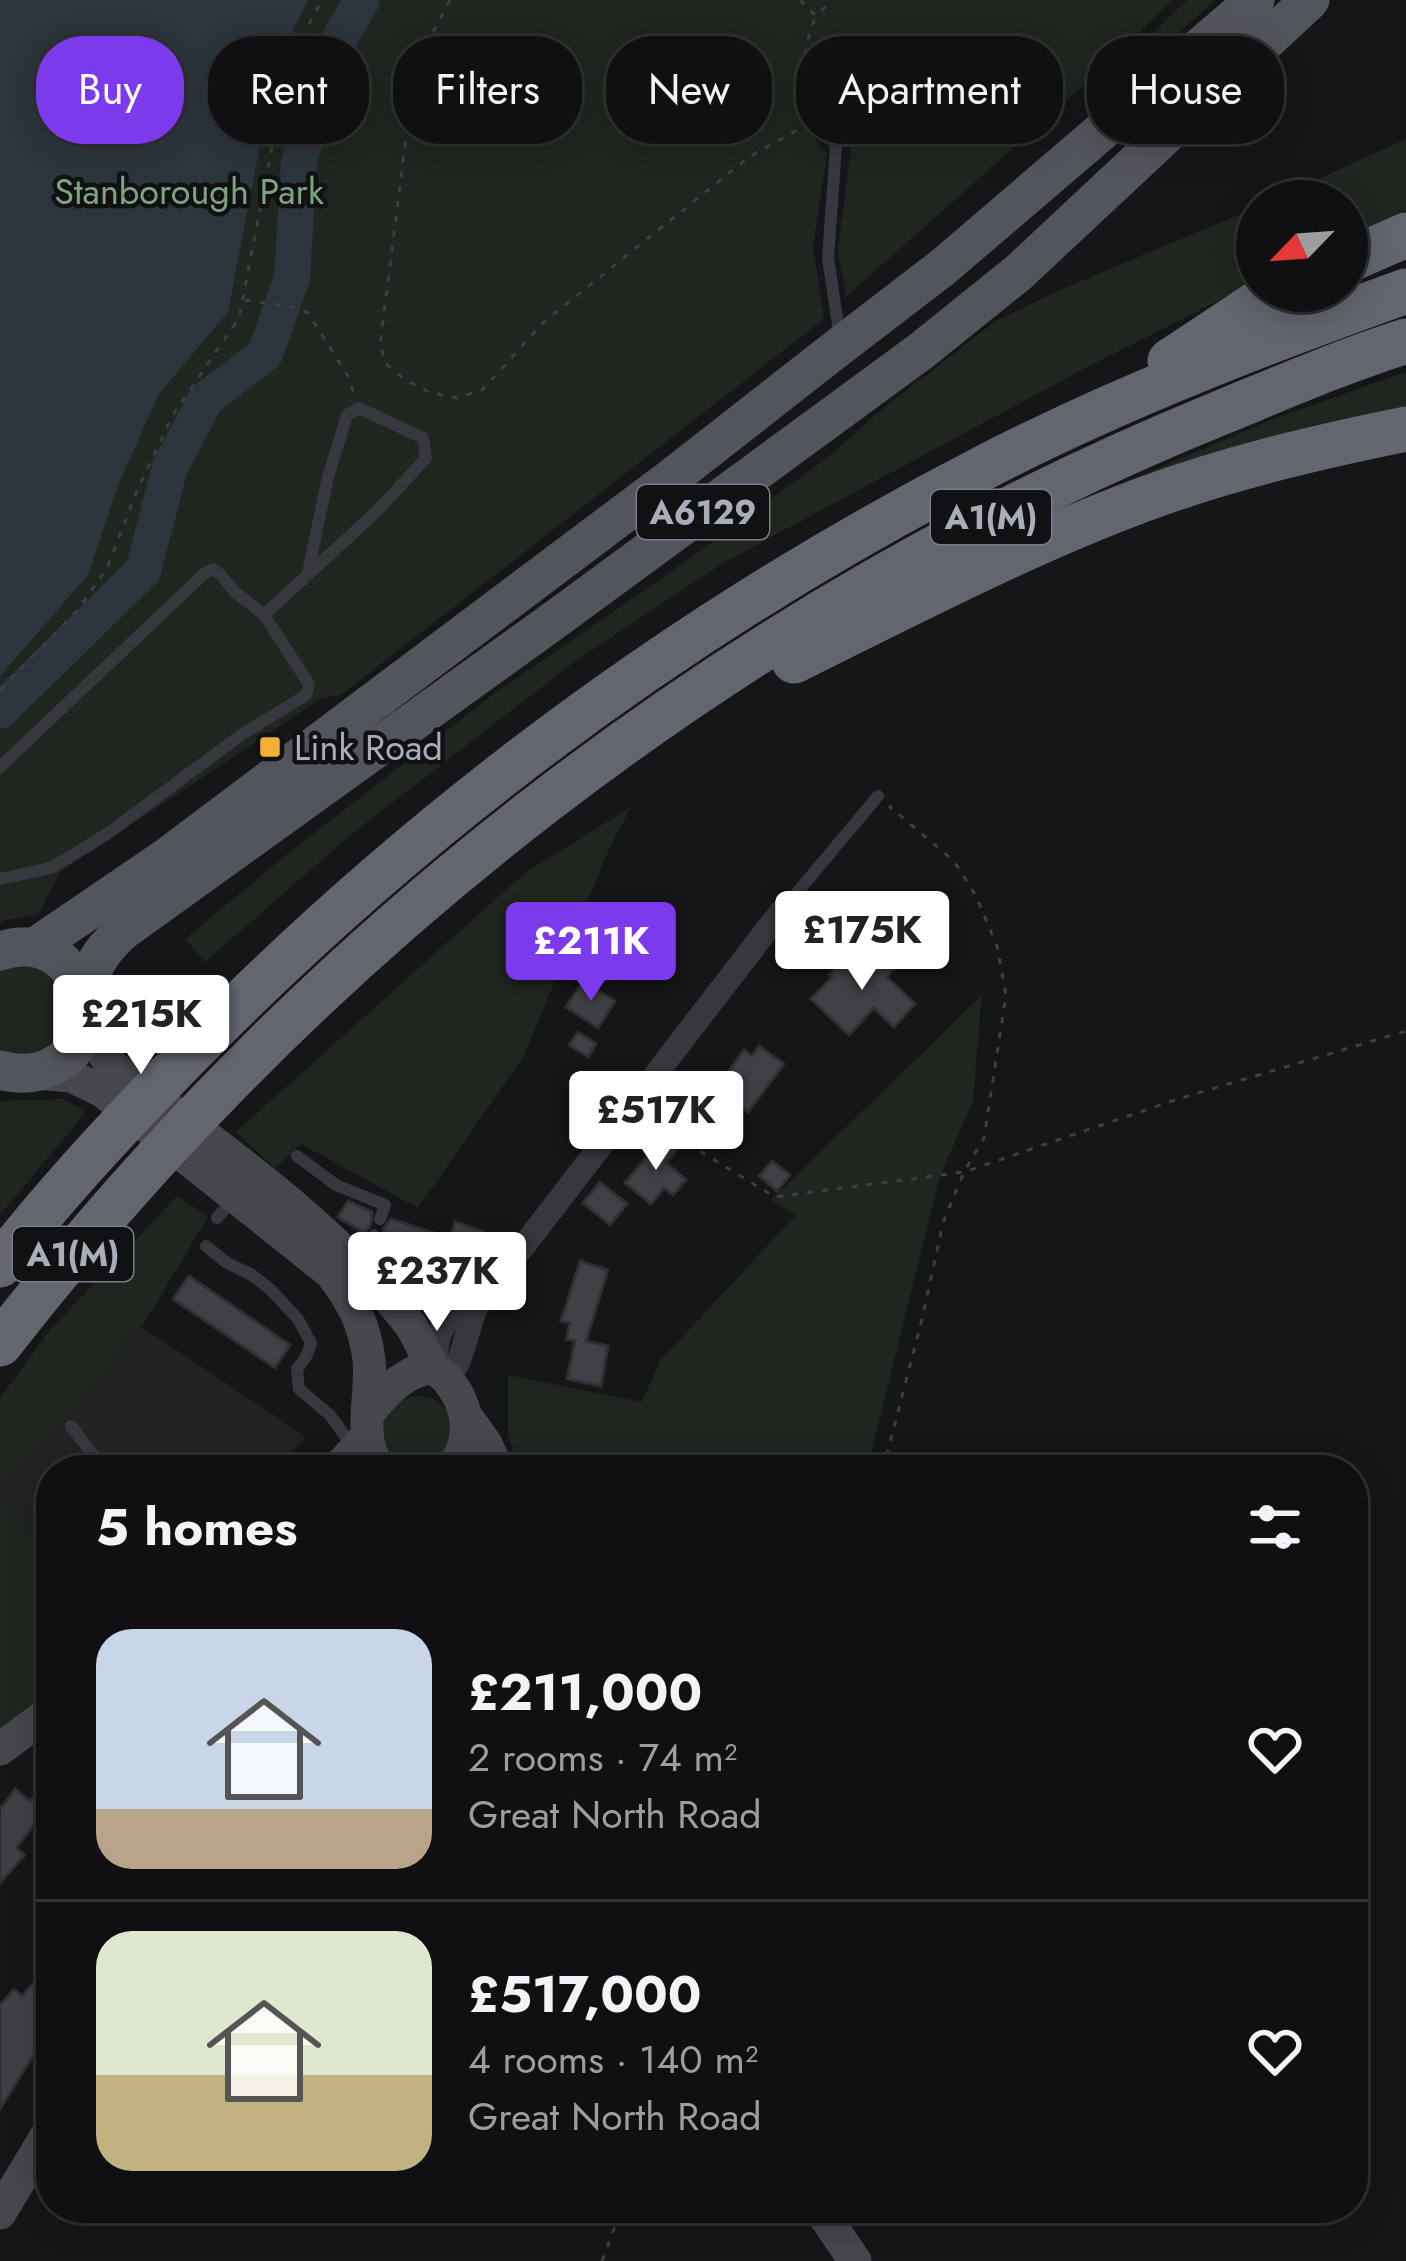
<!DOCTYPE html>
<meta charset="utf-8">
<style>
body{margin:0;font-family:Jost,sans-serif;background:#19191b;color:#f1f3f6;height:100vh;display:flex;flex-direction:column;font-size:45px;white-space:nowrap}
*{box-sizing:border-box;margin:0}
p{font-size:39px;color:#9c9d9f}
.icon{flex:none;width:66px;height:66px;fill:none;stroke:currentColor;stroke-width:2;stroke-linecap:round;stroke-linejoin:round}
.map{position:relative;flex:1;overflow:hidden}
.details{position:absolute;left:36px;top:1455px;width:1332px;height:768px;display:flex;flex-direction:column;background:#101012;border-radius:48px;box-shadow:0 6px 30px #0003,0 0 0 3px #303032}
.details>*{flex:none}
.hud{position:absolute;left:36px;top:36px;width:1335px;height:108px;display:flex;gap:24px}
.needle{width:78px;rotate:245deg}
.controls{position:absolute;left:1236px;top:180px;display:grid;gap:24px}
.controls a{display:grid;place-items:center;width:132px;height:132px;border-radius:50%;background:#101012;box-shadow:0 6px 30px #0003,0 0 0 3px #303032;font-size:60px}
.price{position:absolute;translate:-50% -102px;padding:0 27px;border-radius:12px;background:#fff;color:#222;font-size:39px;line-height:78px;filter:drop-shadow(0 3px 6px #0008)}
.price::after{content:'';position:absolute;left:50%;top:72px;width:36px;height:27px;margin-left:-18px;background:inherit;clip-path:polygon(0 0,100% 0,50% 100%)}
.price.active{background:#7c3aed;color:#fff}
ul{padding:0;list-style:none}
li{display:flex;align-items:center;gap:36px;height:300px;padding:0 60px}
li+li{border-top:3px solid #303032}
li span{display:grid;place-items:center;flex:none;width:336px;height:240px;border-radius:36px;color:#555}
li>.icon{margin-inline-start:auto}
span .icon{width:144px;height:144px;fill:#fffc;stroke-width:1}
li b{font-size:51px}
h2{display:flex;justify-content:space-between;align-items:center;height:144px;padding:0 60px;font-size:51px}
.tag{padding:0 42px;border-radius:48px;background:#101012;box-shadow:0 6px 30px #0003,0 0 0 3px #303032;font-size:42px;line-height:108px}
.tag.active{background:#7c3aed;color:#fff}
.map>svg:first-child{display:block}
.built{fill:#222225}
.green{fill:#1e261f}
.water{fill:#2c353c}
.lines{fill:none;stroke-linecap:round;stroke-linejoin:round}
.river{stroke:#2c353c;stroke-width:36}
.building{fill:#404145;stroke:#303034;stroke-width:3}
.path{stroke:#3d3f44;stroke-width:3;stroke-dasharray:6 9;stroke-linecap:butt}
.lane{stroke:#37383d;stroke-width:12}
.street{stroke:#37383d;stroke-width:24}
.secondary{stroke:#45474d;stroke-width:33}
.primary{stroke:#53555c;stroke-width:39}
.highway{stroke:#63666e;stroke-width:45}
.poi-dot{fill:#f2b134;stroke:#111113;stroke-width:4.5}
.labels{text-anchor:middle;stroke-width:9;stroke-linejoin:round;paint-order:stroke}
.shield{fill:#111113;stroke:#7b7e86;stroke-width:3}
.shield-label{font-size:33px;font-weight:bold;fill:#a8adb8}
.park-label{font-size:36px;fill:#7fa381;stroke:#111113}
.poi-label{font-size:36px;fill:#a8adb8;stroke:#111113;text-anchor:start}
</style>
<div class="map">
<svg width="1406" height="2261" viewBox="0 0 1406 2261">
<rect width="100%" height="100%" fill="#161618"/>
<polygon class="built" points="142,1327 306,1437 273,1470 51,1470 51,1566 0,1498 0,1484 112,1367 123,1332"/>
<g class="green">
<polygon points="0,0 1173,0 1096,74 846,297 838,251 855,114 845,108 812,134 827,154 813,247 824,319 341,695 322,698 60,872 38,915 5,920 0,924"/>
<polygon points="1187,0 1215,0 1117,89 1104,81"/>
<polygon points="1406,139 1406,211 1347,238 1347,201 1270,201"/>
<polygon points="1257,207 1257,281 1078,372 725,562 577,660 353,833 205,962 185,939 291,851 492,695 661,579 828,457 880,411 996,321 1060,290"/>
<polygon points="1406,372 1406,417 987,551 1123,483 1273,419"/>
<polygon points="631,807 609,849 524,1056 418,1208 301,1144 275,1168 236,1132 526,872"/>
<path d="M 34,965 C 40,968 46,969 51,974 C 55,977 59,985 61,990 C 84,1034 42,1066 0,1051 L 0,969 Z"/>
<polygon points="982,995 973,1101 940,1176 867,1470 519,1470 508,1435 508,1375 642,1402 660,1361 796,1215 771,1200"/>
<polygon points="63,1099 86,1112 0,1215 0,1101"/>
<polygon points="177,1196 208,1217 142,1327 123,1332 112,1367 0,1484 0,1398 51,1329"/>
<circle cx="418" cy="1432" r="36"/>
<polygon points="0,1498 51,1566 51,1695 0,1731"/>
</g>
<polygon class="water" points="0,0 308,0 275,67 228,312 159,394 118,485 88,575 0,676"/>
<g class="lines">
<polyline class="river" points="0,711 143,571 170,467 206,399 265,354 292,278 299,162 330,55 362,0"/>
</g>
<g class="building">
<polygon points="855,947 865,957 869,953 878,961 881,958 893,970 887,977 915,1004 894,1027 874,1008 849,1035 811,999 832,977 829,975"/>
<polygon points="583,981 615,1001 598,1028 566,1007"/>
<polygon points="578,1032 596,1044 588,1057 569,1045"/>
<polygon points="759,1046 784,1064 748,1112 740,1106 709,1144 690,1129 733,1074 729,1071 744,1050 752,1056"/>
<polygon points="664,1136 678,1148 666,1163 686,1180 673,1195 664,1188 651,1204 625,1183"/>
<polygon points="772,1161 790,1175 777,1191 759,1176"/>
<polygon points="600,1182 627,1204 610,1225 583,1203"/>
<polygon points="348,1201 372,1212 371,1225 364,1233 338,1217"/>
<polygon points="391,1219 450,1238 455,1222 484,1232 478,1252 466,1247 459,1267 383,1242 383,1229"/>
<polygon points="580,1261 608,1270 586,1341 608,1346 601,1386 567,1379 575,1341 566,1339 570,1323 561,1321"/>
<polygon points="189,1276 290,1345 275,1368 173,1299"/>
<polygon points="51,1774 51,1803 16,1848 25,1855 0,1883 0,1809 15,1789 30,1801"/>
<polygon points="38,1978 51,1990 51,2027 0,2109 0,2005 14,1989 22,1996"/>
</g>
<g class="lines">
<g class="path">
<polyline points="450,0 424,49 410,106 380,345 386,364 404,379 429,392 456,398 482,390 544,322 749,157 797,130 803,129"/>
<polyline points="800,0 816,16 832,0"/>
<path d="M 813,113 C 798,81 803,47 816,16"/>
<polyline points="245,300 299,308 308,313 348,376 354,394"/>
<polyline points="0,690 77,611 107,568 139,486 173,415 239,318 285,80 302,37 322,0"/>
<polyline points="649,1120 775,1197 964,1172 1178,1099 1406,1031"/>
<polyline points="883,1470 923,1315 943,1223 964,1172 984,1138 1006,995 997,946 976,896 954,861 889,806"/>
<polyline points="602,2261 622,2208"/>
</g>
<g class="lane">
<polyline points="821,126 836,146 828,258 838,325 835,339"/>
<polyline points="0,767 205,573 213,569 220,574 235,592 264,615 377,511 426,458 423,438 359,408 347,415 328,477 308,572"/>
<polyline points="0,879 51,868 107,834 241,735 306,695 309,684 264,615"/>
<polyline points="780,913 878,796"/>
<polyline points="297,1156 336,1185 385,1205 380,1219"/>
<polyline points="217,1218 235,1197"/>
<polyline points="374,1235 370,1247 398,1270 479,1302"/>
<polyline points="206,1246 227,1263 252,1275 270,1289 298,1319 311,1343 306,1357 297,1369 299,1389 330,1415 345,1436 358,1438"/>
<polyline points="71,1426 105,1470"/>
<polyline points="47,1535 51,1542"/>
</g>
<g class="street">
<path d="M 435,1368 C 438,1331 437,1321 475,1309"/>
<polyline points="447,1379 459,1361 475,1309 780,913"/>
</g>
<g class="secondary">
<path d="M 87,1014 L 99,1047 L 112,1066 C 215,1144 324,1218 406,1319 C 420,1336 423,1353 433,1367 C 437,1372 443,1374 447,1379 C 470,1407 475,1443 449,1470"/>
<path d="M 37,1073 L 71,1076 L 104,1092 L 331,1273 C 352,1300 365,1325 369,1360 C 373,1397 355,1443 382,1470"/>
<path d="M 370,1411 C 388,1389 404,1372 433,1367"/>
<polyline points="468,1419 486,1444 498,1470"/>
<polyline points="336,1470 365,1439"/>
<polyline points="0,1749 51,1711"/>
<polyline points="819,2208 855,2261"/>
<polyline points="0,2213 51,2128"/>
</g>
<g class="primary">
<polyline points="35,947 167,857 670,479 831,353 943,267 1255,0"/>
<path d="M 0,951 C 44,937 70,960 86,998"/>
<path d="M 0,1070 C 34,1080 72,1066 84,1030 C 89,1015 84,999 88,984 C 94,960 107,945 124,930 L 549,624 L 921,351 L 1018,273 L 1310,0"/>
</g>
<g class="highway">
<polyline points="1347,261 1406,235"/>
<polyline points="1170,361 1259,302 1283,291"/>
<path d="M 794,661 C 909,604 1022,545 1142,500 C 1228,468 1317,447 1406,429"/>
<path d="M 0,1265 C 63,1184 134,1109 207,1036 C 437,805 697,615 987,466 C 1121,397 1264,342 1406,291"/>
<path d="M 0,1344 C 318,935 739,609 1220,413 C 1281,388 1343,361 1406,341"/>
</g>
</g>
<rect class="poi-dot" x="258" y="735" width="24" height="24" rx="6"/>
<g class="labels">
<g class="shield">
<rect x="637" y="485" width="132" height="54" rx="9"/>
<rect x="931" y="490" width="120" height="54" rx="9"/>
<rect x="13" y="1227" width="120" height="54" rx="9"/>
</g>
<g class="shield-label">
<text x="703" y="524">A6129</text>
<text x="991" y="529">A1(M)</text>
<text x="73" y="1266">A1(M)</text>
</g>
<g class="park-label">
<text x="189" y="204">Stanborough Park</text>
</g>
<g class="poi-label">
<text x="294" y="760">Link Road</text>
</g>
</g>
</svg>
<div class="controls">
<a><svg class="needle" viewBox="-14 -14 28 28"><path d="M0-13l5 13h-10z" fill="#e53935"/><path d="M0 13l5-13h-10z" fill="#9c9d9f"/></svg></a>
</div>
<b class="price" style="left:862px;top:993px">£175K</b>
<b class="price active" style="left:591px;top:1004px">£211K</b>
<b class="price" style="left:141px;top:1077px">£215K</b>
<b class="price" style="left:656px;top:1173px">£517K</b>
<b class="price" style="left:437px;top:1334px">£237K</b>
<div class="hud">
<a class="tag active">Buy</a>
<a class="tag">Rent</a>
<a class="tag">Filters</a>
<a class="tag">New</a>
<a class="tag">Apartment</a>
<a class="tag">House</a>
</div>
<section class="details">
<h2>5 homes<svg class="icon" aria-label="filters" viewBox="0 0 24 24"><path d="M4 7h16M4 17h16"/><circle cx="9" cy="7" r="2"/><circle cx="15" cy="17" r="2"/></svg></h2>
<ul>
<li><span style="background:linear-gradient(#c9d6e8 75%,#b9a48a 0)"><svg class="icon" aria-label="home" viewBox="0 0 24 24"><path d="M3 11l9-7 9 7M6 9v11h12V9"/></svg></span><div><b>£211,000</b><p>2 rooms · 74 m²</p><p>Great North Road</p></div><svg class="icon" aria-label="heart" viewBox="0 0 24 24"><path d="M12 20l-8-8c-3-5 5-10 8-4 3-6 11-1 8 4z"/></svg></li>
<li><span style="background:linear-gradient(#dfe7d0 60%,#c2b280 0)"><svg class="icon" aria-label="home" viewBox="0 0 24 24"><path d="M3 11l9-7 9 7M6 9v11h12V9"/></svg></span><div><b>£517,000</b><p>4 rooms · 140 m²</p><p>Great North Road</p></div><svg class="icon" aria-label="heart" viewBox="0 0 24 24"><path d="M12 20l-8-8c-3-5 5-10 8-4 3-6 11-1 8 4z"/></svg></li>
</ul>
</section>
</div>
